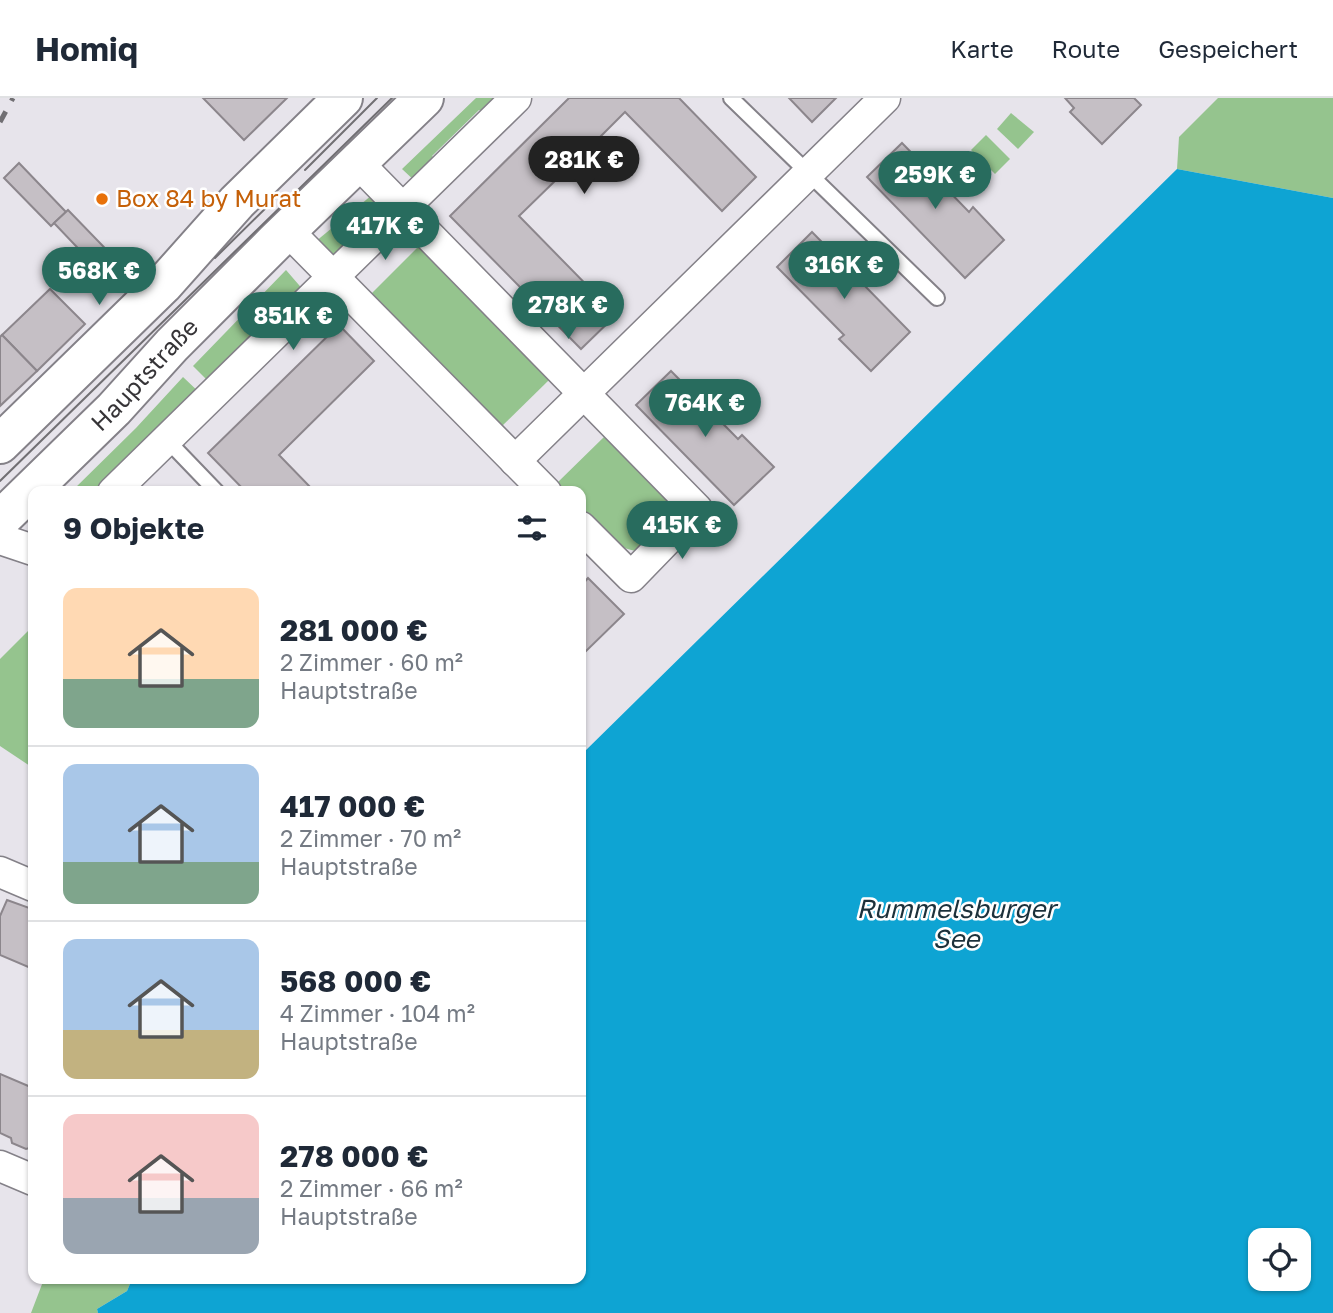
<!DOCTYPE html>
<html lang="de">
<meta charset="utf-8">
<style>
body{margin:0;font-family:"Golos Text",sans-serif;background:#f6f6f7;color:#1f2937;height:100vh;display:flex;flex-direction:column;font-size:26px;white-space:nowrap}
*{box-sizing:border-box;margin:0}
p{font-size:23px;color:#747a83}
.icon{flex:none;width:38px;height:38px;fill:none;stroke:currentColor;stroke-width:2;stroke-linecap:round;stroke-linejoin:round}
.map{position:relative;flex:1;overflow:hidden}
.panel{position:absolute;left:28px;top:388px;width:558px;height:798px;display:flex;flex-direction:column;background:#fff;border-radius:14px;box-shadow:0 2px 5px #0004}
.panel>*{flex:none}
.buttons{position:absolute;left:1248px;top:1130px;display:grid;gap:14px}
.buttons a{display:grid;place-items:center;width:63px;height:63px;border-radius:14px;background:#fff;box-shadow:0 2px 5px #0004;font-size:35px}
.price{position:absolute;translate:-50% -60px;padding:0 16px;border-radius:24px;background:#286c5e;color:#fff;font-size:23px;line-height:46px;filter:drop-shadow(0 2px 4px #0008)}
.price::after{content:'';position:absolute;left:50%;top:42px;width:21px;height:16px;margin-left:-10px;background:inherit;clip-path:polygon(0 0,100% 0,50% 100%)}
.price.on{background:#222;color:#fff}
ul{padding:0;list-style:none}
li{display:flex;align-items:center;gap:21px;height:175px;padding:0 35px}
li+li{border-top:2px solid #e0e1e3}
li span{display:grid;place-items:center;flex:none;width:196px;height:140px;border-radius:14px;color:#555}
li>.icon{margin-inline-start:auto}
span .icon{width:84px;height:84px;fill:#fffc;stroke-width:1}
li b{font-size:30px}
h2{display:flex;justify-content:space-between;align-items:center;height:84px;padding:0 35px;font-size:30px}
header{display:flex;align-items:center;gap:42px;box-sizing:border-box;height:98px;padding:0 35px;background:#fff;border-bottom:2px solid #e0e1e3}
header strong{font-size:33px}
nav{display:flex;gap:38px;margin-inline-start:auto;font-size:24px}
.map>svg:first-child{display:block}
.green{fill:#95c48e}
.water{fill:#0ea4d3;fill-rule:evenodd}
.building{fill:#c5bfc5;stroke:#8c868c;stroke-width:2}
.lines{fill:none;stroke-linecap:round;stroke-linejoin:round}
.lane-casing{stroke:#848188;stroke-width:18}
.street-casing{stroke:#848188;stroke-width:33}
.secondary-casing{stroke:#848188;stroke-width:42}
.lane{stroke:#fff;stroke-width:14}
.street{stroke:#fff;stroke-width:30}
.secondary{stroke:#fff;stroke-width:38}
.tram{stroke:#716f73;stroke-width:2}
.rail{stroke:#716f73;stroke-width:5;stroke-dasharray:12 12;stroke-linecap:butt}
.food-dot{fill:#e8710a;stroke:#fff;stroke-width:2.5}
.labels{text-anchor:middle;stroke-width:5;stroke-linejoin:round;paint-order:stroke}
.food-label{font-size:24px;fill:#c56008;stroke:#fff;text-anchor:start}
.street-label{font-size:24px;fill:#363437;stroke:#fff}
.water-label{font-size:26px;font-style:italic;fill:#1c313b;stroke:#fff}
</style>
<header>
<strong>Homiq</strong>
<nav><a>Karte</a><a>Route</a><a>Gespeichert</a></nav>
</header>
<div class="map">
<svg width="1333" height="1215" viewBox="0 0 1333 1215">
<rect width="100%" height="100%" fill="#e7e4eb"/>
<g class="green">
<polygon points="476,0 498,0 482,14 479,12 432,58 435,61 417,85 402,71"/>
<polygon points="1218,0 1333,0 1333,100 1177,71 1179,39"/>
<polygon points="1011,15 1034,34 1018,51 997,31"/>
<polygon points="986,37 1010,61 995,76 971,52"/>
<polygon points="372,97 378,105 379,116 335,157 315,144"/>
<polygon points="418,149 549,282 501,329 371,196"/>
<polygon points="286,172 305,194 298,199 293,196 211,277 212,287 193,268"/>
<polygon points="183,279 202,297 190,297 92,394 71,394 136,330"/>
<path d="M 604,339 L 671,405 L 669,423 L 639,453 C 615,453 597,425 581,409 L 581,394 L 566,394 L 557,385 Z"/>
<polygon points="33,528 33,670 0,648 0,561"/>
<polygon points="44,1181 132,1181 127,1193 97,1211 98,1215 31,1215"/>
</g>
<path class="water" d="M 1177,71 L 1333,100 L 1333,1215 L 98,1215 L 97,1211 L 127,1193 L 132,1181 L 581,1181 L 581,657 ZM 1260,1143 L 1298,1143 L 1298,1181 L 1260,1181 Z"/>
<g class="building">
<polygon points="203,0 287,0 244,42"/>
<polygon points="569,0 679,0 756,79 722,113 625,14 597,42 519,118 616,217 581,251 450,118"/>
<polygon points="789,0 836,0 812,24"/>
<polygon points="1065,0 1134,0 1141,7 1102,46 1070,14 1074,10"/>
<polygon points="902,45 969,114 973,109 1004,142 965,180 867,79"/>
<polygon points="19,65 66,114 51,128 4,80"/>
<polygon points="68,112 129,175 114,188 54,125"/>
<polygon points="812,134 910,234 871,273 839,241 844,237 777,169"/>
<polygon points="50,191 85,226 37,273 2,237"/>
<polygon points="339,227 374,263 279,357 315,394 246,394 208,355"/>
<polygon points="2,237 37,273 0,308 0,239"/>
<polygon points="671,273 738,341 742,337 774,369 734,407 636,307"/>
<polygon points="588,480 624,516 581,558 581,488"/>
<polygon points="7,802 29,810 33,807 33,871 0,857 0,818"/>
<polygon points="0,976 33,990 33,1049 26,1051 12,1045 11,1040 0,1035"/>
</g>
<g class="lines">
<g class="lane-casing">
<g id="lane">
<polyline points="731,0 937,200"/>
<polyline points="167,342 217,394"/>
</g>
</g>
<g class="street-casing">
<g id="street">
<polyline points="358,65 697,411 631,479 581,429"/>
<polyline points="287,132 546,394"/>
<polyline points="515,363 885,0"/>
<polyline points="113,394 516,0"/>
<polyline points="0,441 33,452"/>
<polyline points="0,774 33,788"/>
<polyline points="0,1068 33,1082"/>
</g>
</g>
<g class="secondary-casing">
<g id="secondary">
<polyline points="0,346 163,187 237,104 343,0"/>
<path id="s1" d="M 0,422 L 114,311 L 172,247 L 275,144 L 424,0"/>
</g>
</g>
<use href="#lane" class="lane"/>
<use href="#street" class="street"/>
<use href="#secondary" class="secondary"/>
<g class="tram">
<polyline points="305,72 377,0"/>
<polyline points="215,160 275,101"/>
<polyline points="0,383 392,0"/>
</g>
<polyline class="rail" points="0,24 13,0"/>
</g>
<circle class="food-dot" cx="102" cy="101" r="7"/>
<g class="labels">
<g class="food-label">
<text x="116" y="109">Box 84 by Murat</text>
</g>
<g class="street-label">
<text dy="8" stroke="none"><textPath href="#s1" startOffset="205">Hauptstraße</textPath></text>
</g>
<g class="water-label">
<text x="956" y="820">Rummelsburger<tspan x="956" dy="30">See</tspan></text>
</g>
</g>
</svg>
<div class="buttons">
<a><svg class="icon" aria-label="locate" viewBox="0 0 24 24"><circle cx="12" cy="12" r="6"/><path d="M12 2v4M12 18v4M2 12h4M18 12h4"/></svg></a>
</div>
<b class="price on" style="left:584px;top:98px">281K €</b>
<b class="price" style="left:935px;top:113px">259K €</b>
<b class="price" style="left:385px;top:164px">417K €</b>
<b class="price" style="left:844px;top:203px">316K €</b>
<b class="price" style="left:99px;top:209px">568K €</b>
<b class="price" style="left:568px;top:243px">278K €</b>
<b class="price" style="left:293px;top:254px">851K €</b>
<b class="price" style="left:705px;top:341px">764K €</b>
<b class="price" style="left:682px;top:463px">415K €</b>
<section class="panel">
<h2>9 Objekte<svg class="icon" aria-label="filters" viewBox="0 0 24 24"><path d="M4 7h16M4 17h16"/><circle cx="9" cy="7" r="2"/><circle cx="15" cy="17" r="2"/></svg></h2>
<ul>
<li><span style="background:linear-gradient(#ffd9b3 65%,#7fa58c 0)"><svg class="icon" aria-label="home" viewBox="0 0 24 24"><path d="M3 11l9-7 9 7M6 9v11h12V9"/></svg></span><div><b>281 000 €</b><p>2 Zimmer · 60 m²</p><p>Hauptstraße</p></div></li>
<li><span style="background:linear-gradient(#a9c7e8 70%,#7fa58c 0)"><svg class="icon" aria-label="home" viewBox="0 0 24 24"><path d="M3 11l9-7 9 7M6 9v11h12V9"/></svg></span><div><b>417 000 €</b><p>2 Zimmer · 70 m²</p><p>Hauptstraße</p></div></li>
<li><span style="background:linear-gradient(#a9c7e8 65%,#c2b280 0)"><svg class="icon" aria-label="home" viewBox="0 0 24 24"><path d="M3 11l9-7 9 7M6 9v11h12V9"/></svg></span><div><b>568 000 €</b><p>4 Zimmer · 104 m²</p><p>Hauptstraße</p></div></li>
<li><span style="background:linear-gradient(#f6c9c9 60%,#9aa5b1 0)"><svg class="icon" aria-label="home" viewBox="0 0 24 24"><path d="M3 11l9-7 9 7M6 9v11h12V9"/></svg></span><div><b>278 000 €</b><p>2 Zimmer · 66 m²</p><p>Hauptstraße</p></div></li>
</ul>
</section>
</div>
